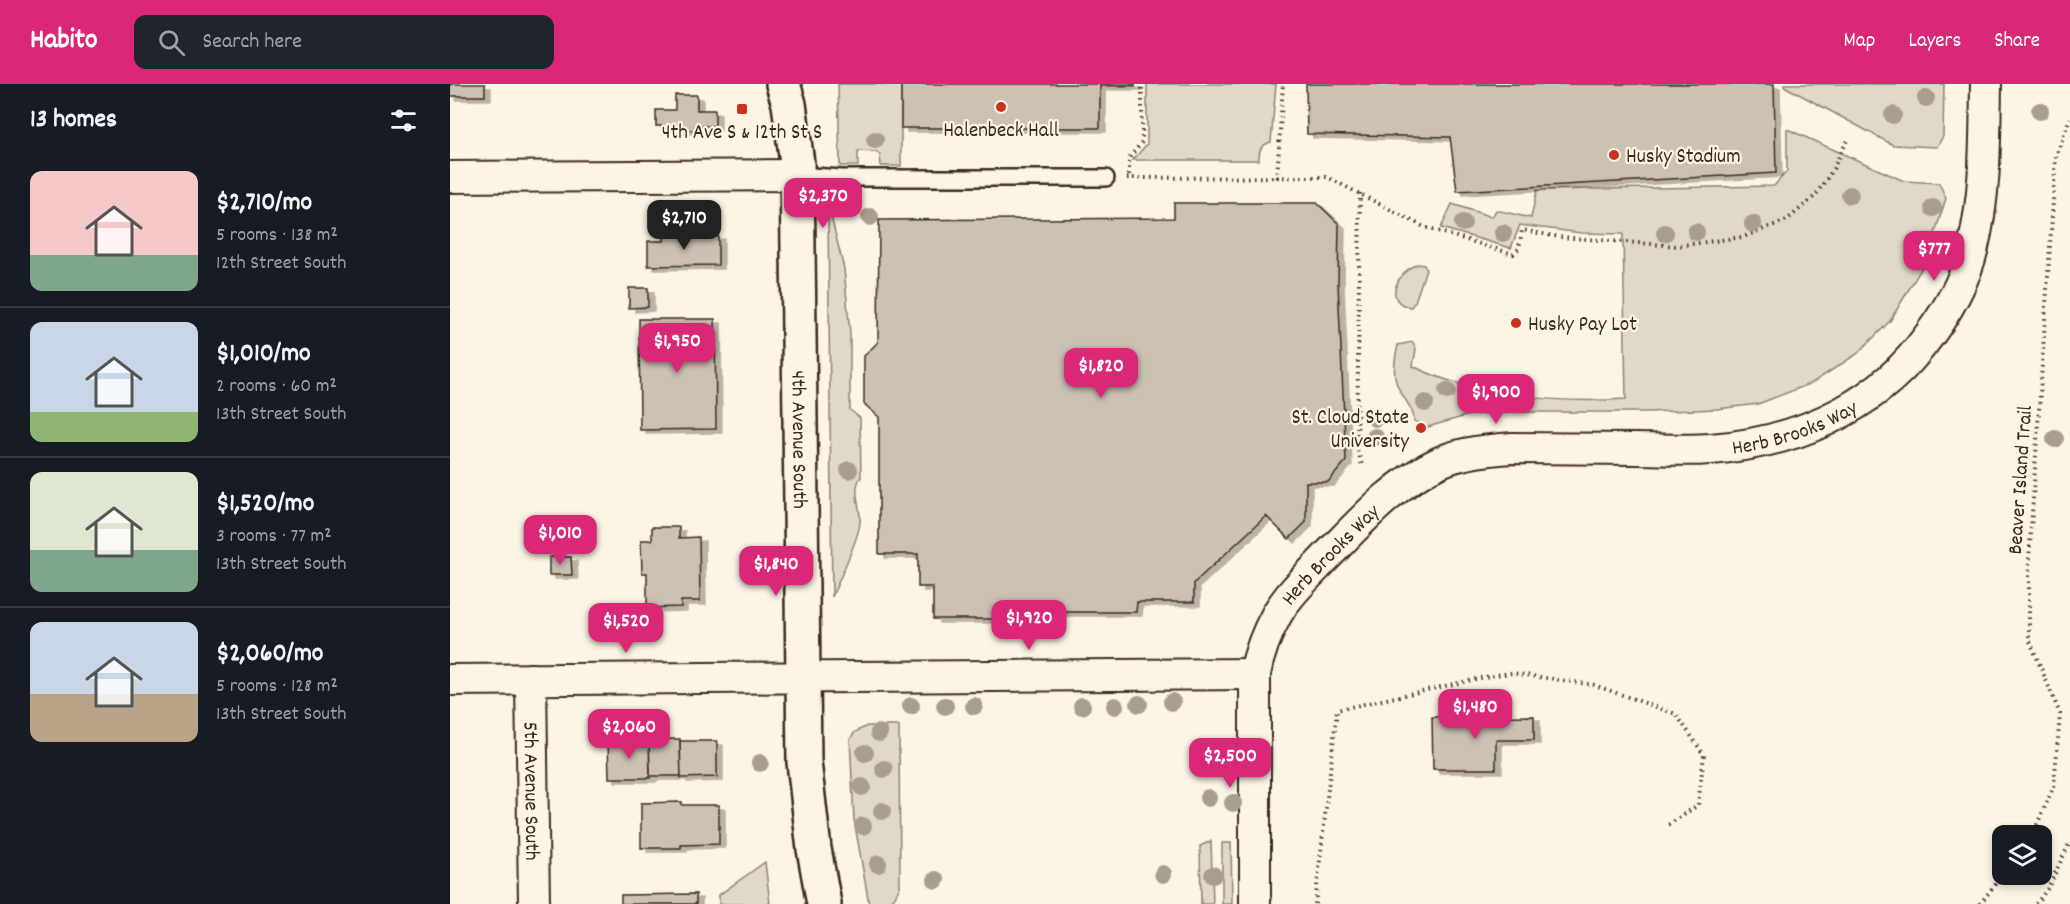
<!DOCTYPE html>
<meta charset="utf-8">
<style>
body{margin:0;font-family:Dekko,sans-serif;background:#20242c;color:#f1f3f6;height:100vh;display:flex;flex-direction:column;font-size:22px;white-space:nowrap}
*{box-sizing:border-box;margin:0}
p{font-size:20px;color:#9ea1a6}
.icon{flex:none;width:33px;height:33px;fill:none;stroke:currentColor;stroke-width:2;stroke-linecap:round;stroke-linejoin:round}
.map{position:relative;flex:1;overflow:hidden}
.panel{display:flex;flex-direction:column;background:#171b24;width:450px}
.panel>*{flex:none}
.buttons{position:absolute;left:1542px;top:741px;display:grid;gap:12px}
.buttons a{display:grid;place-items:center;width:60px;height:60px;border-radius:12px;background:#171b24;box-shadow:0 3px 9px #0003;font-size:30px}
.price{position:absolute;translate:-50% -51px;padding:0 14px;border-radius:12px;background:#db2777;color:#fff;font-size:20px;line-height:39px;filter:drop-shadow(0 2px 3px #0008)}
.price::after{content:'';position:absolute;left:50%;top:36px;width:18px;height:14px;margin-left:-9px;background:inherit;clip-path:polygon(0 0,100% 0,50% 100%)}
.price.current{background:#222;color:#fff}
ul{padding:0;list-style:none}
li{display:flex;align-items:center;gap:18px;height:150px;padding:0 30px}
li+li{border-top:2px solid #363941}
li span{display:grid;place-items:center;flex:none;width:168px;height:120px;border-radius:12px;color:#555}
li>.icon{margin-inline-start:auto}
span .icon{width:72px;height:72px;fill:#fffc;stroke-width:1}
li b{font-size:26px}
h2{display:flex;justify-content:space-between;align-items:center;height:72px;padding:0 30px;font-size:26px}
header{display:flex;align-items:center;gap:36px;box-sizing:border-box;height:84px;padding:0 30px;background:#db2777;color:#fff}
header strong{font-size:28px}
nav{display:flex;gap:33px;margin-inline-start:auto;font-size:21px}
.search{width:420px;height:54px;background:#20242c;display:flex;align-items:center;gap:15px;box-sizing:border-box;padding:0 21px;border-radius:12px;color:#9ea1a6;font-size:22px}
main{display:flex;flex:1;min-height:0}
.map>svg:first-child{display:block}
.green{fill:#e0d8c8;stroke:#8e8173;stroke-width:1.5}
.building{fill:#ccc2b3;stroke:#3b2a1e;stroke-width:1.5;filter:url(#shadow)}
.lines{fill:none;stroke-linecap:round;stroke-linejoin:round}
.service-casing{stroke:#3b2a1e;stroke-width:20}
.minor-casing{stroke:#3b2a1e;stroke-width:34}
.tertiary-casing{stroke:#3b2a1e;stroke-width:38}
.path{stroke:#3b2a1e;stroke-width:4;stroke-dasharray:1.5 4.5;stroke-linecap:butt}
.service{stroke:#fcf5e5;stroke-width:15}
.minor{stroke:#fcf5e5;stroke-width:30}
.tertiary{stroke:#fcf5e5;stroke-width:33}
.tree{fill:#a89e8f}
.poi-dot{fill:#c8321e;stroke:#fcf5e5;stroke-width:2}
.labels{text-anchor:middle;stroke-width:4.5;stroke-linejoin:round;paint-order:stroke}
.poi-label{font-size:21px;fill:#3b2a1e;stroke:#fcf5e5}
.street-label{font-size:21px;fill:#3b2a1e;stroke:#fcf5e5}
</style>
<header>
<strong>Habito</strong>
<div class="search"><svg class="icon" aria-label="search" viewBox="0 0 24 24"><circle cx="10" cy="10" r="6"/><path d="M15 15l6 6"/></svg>Search here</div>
<nav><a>Map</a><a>Layers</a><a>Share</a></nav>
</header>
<main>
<section class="panel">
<h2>13 homes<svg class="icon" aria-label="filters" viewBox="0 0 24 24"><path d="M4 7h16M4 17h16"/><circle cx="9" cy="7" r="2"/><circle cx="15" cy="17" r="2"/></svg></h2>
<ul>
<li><span style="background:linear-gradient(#f6c9c9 70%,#7fa58c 0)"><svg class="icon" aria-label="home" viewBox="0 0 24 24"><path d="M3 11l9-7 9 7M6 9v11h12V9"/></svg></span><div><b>$2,710/mo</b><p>5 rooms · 138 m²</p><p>12th Street South</p></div></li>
<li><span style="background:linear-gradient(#c9d6e8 75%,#8fb573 0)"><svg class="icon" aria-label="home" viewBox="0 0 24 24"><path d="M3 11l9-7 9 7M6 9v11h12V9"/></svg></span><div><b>$1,010/mo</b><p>2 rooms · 60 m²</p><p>13th Street South</p></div></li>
<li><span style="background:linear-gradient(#dfe7d0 65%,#7fa58c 0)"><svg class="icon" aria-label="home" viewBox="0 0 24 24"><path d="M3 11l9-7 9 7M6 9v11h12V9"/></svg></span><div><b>$1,520/mo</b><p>3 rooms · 77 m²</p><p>13th Street South</p></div></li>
<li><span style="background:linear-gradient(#c9d6e8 60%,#b9a48a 0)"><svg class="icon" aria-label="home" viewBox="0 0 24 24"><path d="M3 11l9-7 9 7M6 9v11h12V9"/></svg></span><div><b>$2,060/mo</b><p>5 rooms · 128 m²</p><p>13th Street South</p></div></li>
</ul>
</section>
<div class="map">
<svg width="1620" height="820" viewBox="0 0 1620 820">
<defs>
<filter id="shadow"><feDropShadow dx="6" dy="4" stdDeviation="0" flood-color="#0004"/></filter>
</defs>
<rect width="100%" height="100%" fill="#fcf5e5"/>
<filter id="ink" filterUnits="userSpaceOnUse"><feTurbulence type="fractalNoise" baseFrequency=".0167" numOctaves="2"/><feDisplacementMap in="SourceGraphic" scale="12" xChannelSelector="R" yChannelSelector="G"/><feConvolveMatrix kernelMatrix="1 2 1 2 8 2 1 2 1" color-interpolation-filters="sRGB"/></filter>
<g filter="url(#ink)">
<g class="green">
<polygon points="388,0 451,0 451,82 431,82 430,71 427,68 408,67 408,82 390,82"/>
<path d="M 697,0 L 826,0 L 821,58 C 811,61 809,65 809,76 L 683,76 L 697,60 Z"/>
<polygon points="1334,0 1494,0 1493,52 1487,63 1443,61 1334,2"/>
<path d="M 1337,45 L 1454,97 L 1489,99 L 1496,114 L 1477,175 L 1440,237 L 1407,270 L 1362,299 L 1308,320 L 1267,325 L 1198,328 L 1053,328 L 1019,331 L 978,343 L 964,337 C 964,324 953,315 948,303 C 942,291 945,273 948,261 L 963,258 L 966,265 L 963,282 C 1022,312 1112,320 1176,315 L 1173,150 L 1131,149 L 1070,141 L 1061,164 L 991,144 L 1002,120 L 1042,133 L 1046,126 L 1081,134 L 1087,106 L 1324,102 L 1337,87 Z"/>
<path d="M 378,132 L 381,132 L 394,185 L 400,249 L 400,326 L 410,334 L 411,393 C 401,405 412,425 410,439 C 408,457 389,495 382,513 Z"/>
<path d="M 967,180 L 974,181 L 976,185 L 965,218 L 961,223 C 932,219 947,188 967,180 Z"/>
<polygon points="417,642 449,642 450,803 444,814 437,820 419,820 404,736 400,655 405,648"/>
<polygon points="761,757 763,820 751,820 750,762"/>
<polygon points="772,759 781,759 782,820 772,820"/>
<polygon points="315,778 320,820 269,820 269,811"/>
</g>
<g class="building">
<rect x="0" y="0" width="35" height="12"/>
<polygon points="451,0 685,0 685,2 650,2 650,44 451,44"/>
<polygon points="856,0 1324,0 1326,89 1007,107 1000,53 857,50"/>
<polygon points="225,11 247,11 247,26 265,26 265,42 245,42 245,46 221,46 221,42 206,42 206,26 225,26"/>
<polygon points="724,119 867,119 889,140 888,199 896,377 878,398 856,398 856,438 839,455 816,432 744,499 744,518 687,518 686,528 603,528 603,535 483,535 483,503 468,503 468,470 429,470 429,333 414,320 414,272 428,258 429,136 724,134"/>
<polygon points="268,151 268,181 198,182 198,157 214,157 214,152"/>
<polygon points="179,204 198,204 198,223 179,224"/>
<polygon points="189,235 265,235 266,345 190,346"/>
<polygon points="202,443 229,443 229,454 249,453 250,517 231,517 231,523 197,524 197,489 192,489 191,456 202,456"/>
<polygon points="99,473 121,473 122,491 99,491"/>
<polygon points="1084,632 1084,656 1046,656 1046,685 983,685 982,633"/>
<polygon points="199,655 230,655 231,692 200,692"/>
<polygon points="230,657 267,657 267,693 231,694"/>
<polygon points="158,658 199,658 200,694 159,694"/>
<polygon points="232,718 232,721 269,721 269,760 231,761 231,764 191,764 191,719"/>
<polygon points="246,810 246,820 171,820 171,811"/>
</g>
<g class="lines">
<g class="service-casing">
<polyline id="service" points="347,91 392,94 656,94"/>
</g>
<g class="minor-casing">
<g id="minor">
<polyline points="0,93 347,91"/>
<path id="s1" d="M 81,595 L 84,820"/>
<polyline points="0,596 805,590"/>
<path id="s2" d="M 805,820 L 805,590 C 809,568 816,550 827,530 C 840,508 860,490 878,471 C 912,436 945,399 990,378 C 1012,368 1038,366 1062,364 C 1102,364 1143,365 1184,365 C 1210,365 1236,367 1261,365 C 1342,359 1420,327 1471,262 C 1494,233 1515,199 1523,163 C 1536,109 1535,55 1536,0"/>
</g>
</g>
<g class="tertiary-casing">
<g id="tertiary">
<path id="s3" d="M 333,0 L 339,20 L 347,79 L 354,678 L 364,765 L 374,820"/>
</g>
</g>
<g class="path">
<polyline points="679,91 679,74 692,58 692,0"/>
<polyline points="677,94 877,93 974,143 1063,170 1069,164 1072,146 1110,153 1227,162 1293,153 1337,136 1365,112 1382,87 1399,53"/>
<polyline points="827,94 833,0"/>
<polyline points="910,109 907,364 912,381"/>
<polyline points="1582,752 1604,702 1610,630 1579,555 1579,475 1606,72 1620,34"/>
<polyline points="865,820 887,626 1044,591 1062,589 1144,601 1226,630 1254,671 1248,721 1215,743"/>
<polyline points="1530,820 1553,790"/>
<polyline points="1586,820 1598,804 1620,758"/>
</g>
<use href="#service" class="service"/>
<use href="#minor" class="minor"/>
<use href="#tertiary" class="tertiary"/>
</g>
<g class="tree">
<circle cx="1476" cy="14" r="9"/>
<circle cx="1590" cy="27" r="9"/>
<circle cx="1443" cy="31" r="9"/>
<circle cx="425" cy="56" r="9"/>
<circle cx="1400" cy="111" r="9"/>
<circle cx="1483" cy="124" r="9"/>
<circle cx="420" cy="133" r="9"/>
<circle cx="1013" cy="139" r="9"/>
<circle cx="1303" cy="140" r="9"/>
<circle cx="1246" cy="148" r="9"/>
<circle cx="1053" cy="149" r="9"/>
<circle cx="1215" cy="149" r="9"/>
<circle cx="997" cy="307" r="9"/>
<circle cx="975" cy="319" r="9"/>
<circle cx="925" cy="334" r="9"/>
<circle cx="925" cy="353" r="9"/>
<circle cx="1605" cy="355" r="9"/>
<circle cx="399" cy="386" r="9"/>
<circle cx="722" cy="618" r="9"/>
<circle cx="689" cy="620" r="9"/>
<circle cx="461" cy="622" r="9"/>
<circle cx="495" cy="622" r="9"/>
<circle cx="524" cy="622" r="9"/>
<circle cx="632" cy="622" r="9"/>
<circle cx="665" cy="622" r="9"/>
<circle cx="429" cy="649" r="9"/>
<circle cx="415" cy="669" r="9"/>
<circle cx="781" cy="673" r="9"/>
<circle cx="310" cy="679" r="9"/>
<circle cx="434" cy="685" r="9"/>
<circle cx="412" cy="703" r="9"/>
<circle cx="758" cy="714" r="9"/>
<circle cx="783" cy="719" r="9"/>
<circle cx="432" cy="727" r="9"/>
<circle cx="413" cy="742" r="9"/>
<circle cx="428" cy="780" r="9"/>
<circle cx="713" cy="790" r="9"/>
<circle cx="763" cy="791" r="9"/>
<circle cx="486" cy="796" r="9"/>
</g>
</g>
<g class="poi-dot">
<circle cx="551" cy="23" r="6"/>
<rect x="286" y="19" width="12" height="12" rx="3"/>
<circle cx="1164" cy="71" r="6"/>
<circle cx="1066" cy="239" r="6"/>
<circle cx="971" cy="344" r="6"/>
</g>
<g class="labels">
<g class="poi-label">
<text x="551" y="52">Halenbeck Hall</text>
<text x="292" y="54">4th Ave S &amp; 12th St S</text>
<text x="1176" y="78" text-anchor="start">Husky Stadium</text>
<text x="1078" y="246" text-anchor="start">Husky Pay Lot</text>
<text x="959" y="339" text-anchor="end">St. Cloud State<tspan x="959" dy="24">University</tspan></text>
</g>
<g class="street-label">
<text dy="7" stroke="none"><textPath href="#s2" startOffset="878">Herb Brooks Way</textPath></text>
<text dy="7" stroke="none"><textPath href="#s3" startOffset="357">4th Avenue South</textPath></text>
<text transform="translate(1569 396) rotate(-86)" y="7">Beaver Island Trail</text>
<text dy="7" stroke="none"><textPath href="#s2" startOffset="374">Herb Brooks Way</textPath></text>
<text dy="7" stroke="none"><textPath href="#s1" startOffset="112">5th Avenue South</textPath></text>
</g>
</g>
</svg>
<div class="buttons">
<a><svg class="icon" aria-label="layers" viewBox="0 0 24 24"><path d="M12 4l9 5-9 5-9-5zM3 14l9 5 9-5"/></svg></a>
</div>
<b class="price" style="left:373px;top:145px">$2,370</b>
<b class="price current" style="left:234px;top:167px">$2,710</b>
<b class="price" style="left:1484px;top:198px">$777</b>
<b class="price" style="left:227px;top:290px">$1,950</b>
<b class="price" style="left:651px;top:315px">$1,820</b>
<b class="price" style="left:1046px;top:341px">$1,900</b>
<b class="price" style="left:110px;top:482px">$1,010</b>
<b class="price" style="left:326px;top:513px">$1,840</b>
<b class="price" style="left:579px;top:567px">$1,920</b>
<b class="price" style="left:176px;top:570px">$1,520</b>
<b class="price" style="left:1025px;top:656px">$1,480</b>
<b class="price" style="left:179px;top:676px">$2,060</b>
<b class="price" style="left:780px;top:705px">$2,500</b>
</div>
</main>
